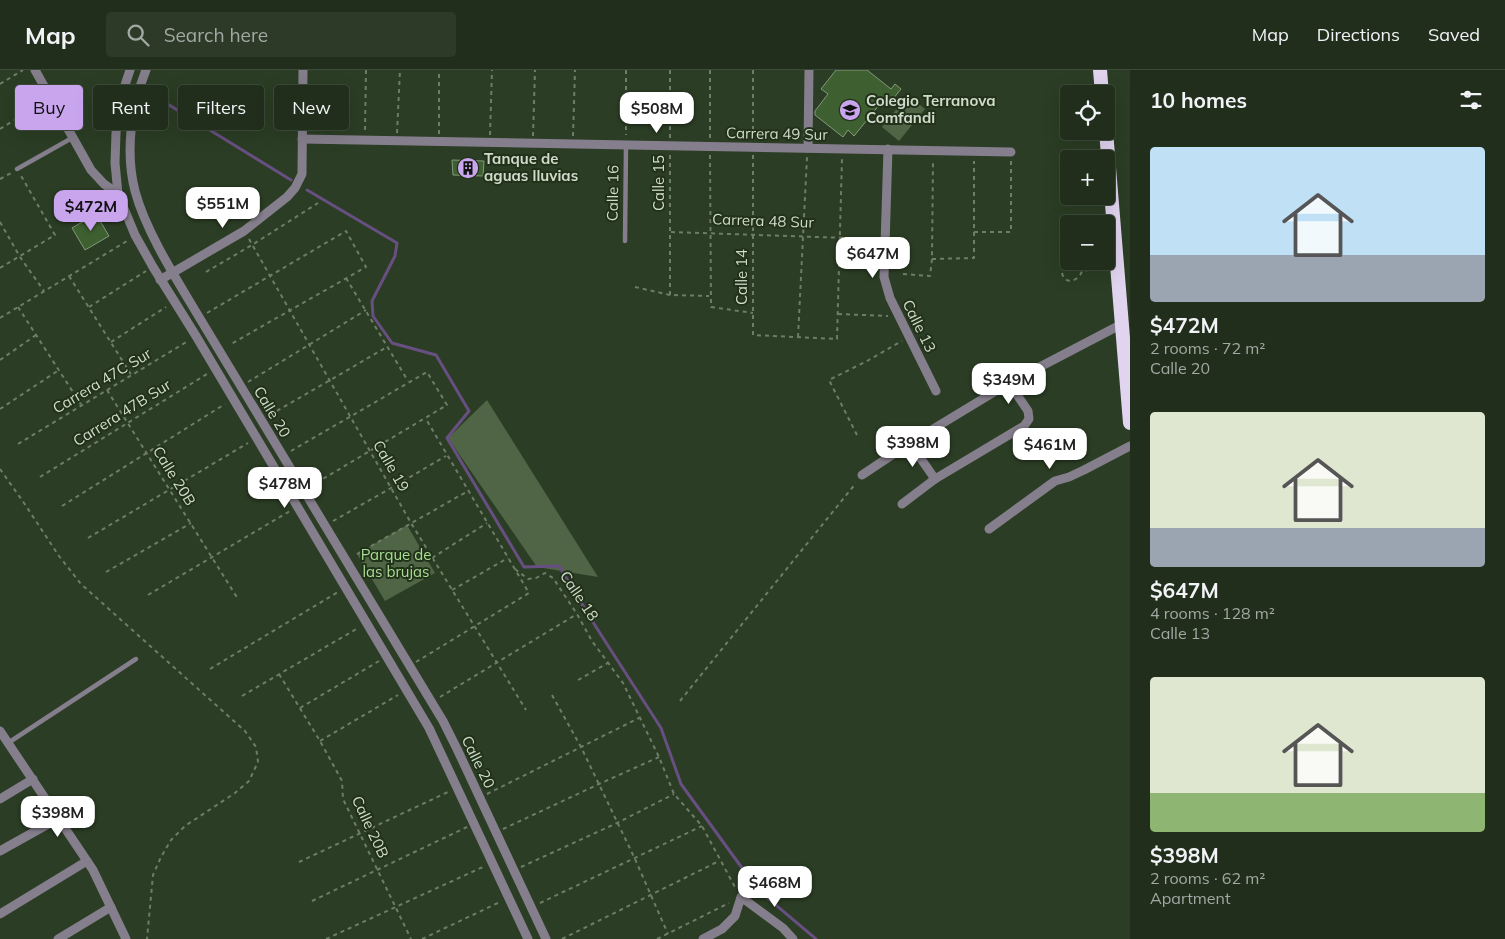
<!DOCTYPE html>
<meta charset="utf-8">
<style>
body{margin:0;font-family:Mulish,sans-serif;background:#2d3a28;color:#f1f3f6;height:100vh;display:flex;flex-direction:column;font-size:19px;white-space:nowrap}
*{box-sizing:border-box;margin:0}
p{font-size:16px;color:#a2a8a3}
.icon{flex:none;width:28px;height:28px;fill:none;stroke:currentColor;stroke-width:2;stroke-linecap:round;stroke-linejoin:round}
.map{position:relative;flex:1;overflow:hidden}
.sheet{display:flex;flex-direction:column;background:#202e1b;width:375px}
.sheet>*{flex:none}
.guide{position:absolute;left:15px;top:15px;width:475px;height:45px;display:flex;gap:10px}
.fabs{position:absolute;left:1060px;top:15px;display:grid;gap:10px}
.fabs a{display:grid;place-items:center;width:55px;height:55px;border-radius:5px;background:#202e1b;box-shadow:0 5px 20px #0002,0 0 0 1px #3d4a3a;font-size:25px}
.price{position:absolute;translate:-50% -42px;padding:0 11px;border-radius:10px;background:#fff;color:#222;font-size:16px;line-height:32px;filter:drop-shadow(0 1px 2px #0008)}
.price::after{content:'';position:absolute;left:50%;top:30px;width:15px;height:11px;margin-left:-8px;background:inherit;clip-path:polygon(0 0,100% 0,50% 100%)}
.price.selected{background:#c9a5ee;color:#111}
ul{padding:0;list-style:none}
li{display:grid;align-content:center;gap:10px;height:265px;padding:0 20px}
li span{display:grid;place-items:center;height:155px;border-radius:5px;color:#555}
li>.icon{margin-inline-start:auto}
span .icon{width:90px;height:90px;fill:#fffc;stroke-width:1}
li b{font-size:21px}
h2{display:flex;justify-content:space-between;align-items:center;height:60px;padding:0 20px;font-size:21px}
.pill{padding:0 18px;border-radius:5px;background:#202e1b;box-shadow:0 5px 20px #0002,0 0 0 1px #3d4a3a;font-size:18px;line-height:45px}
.pill.selected{background:#c9a5ee;color:#111}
header{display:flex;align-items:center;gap:30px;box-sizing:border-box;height:70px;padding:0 25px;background:#202e1b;border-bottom:1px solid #3d4a3a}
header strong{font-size:24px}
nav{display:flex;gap:28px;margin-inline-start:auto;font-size:18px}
.search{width:350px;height:45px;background:#2d3a28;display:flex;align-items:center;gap:12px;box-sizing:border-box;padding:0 18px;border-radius:5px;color:#a2a8a3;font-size:19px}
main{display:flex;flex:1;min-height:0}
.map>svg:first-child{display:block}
.green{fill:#4f6546}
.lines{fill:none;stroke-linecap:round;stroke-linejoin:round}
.stream{stroke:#684f81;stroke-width:3}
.building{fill:#3e5f2f;stroke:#84997c}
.path{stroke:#6e7d68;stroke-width:2;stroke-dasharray:4 4;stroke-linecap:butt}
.service{stroke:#857e8c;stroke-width:4.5}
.minor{stroke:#857e8c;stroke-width:9}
.trunk{stroke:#e0d4ef;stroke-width:14}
.labels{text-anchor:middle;stroke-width:4;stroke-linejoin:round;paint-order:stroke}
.poi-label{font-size:15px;font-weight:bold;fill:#d0dbcb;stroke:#22321a;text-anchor:start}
.street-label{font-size:15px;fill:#d0dbcb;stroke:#22321a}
.park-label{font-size:15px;fill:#a9dd93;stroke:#22321a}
</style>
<header>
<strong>Map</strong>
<div class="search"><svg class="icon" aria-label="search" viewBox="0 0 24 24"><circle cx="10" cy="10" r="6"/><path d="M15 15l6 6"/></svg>Search here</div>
<nav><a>Map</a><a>Directions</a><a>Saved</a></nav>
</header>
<main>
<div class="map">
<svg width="1130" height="869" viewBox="0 0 1130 869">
<rect width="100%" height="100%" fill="#2b3d24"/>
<g class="green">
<polygon points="908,25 925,39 899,71 882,57"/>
<polygon points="487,330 598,507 537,497 448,368"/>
<polygon points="407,455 435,503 385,531 357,484"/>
</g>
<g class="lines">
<g class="stream">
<polyline points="148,22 291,110"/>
<polyline points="307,120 397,173 395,186 372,231 373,246 392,273 436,285 469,341 447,368 524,497 559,496 596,557 661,658 681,714 758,820 816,869"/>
</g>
</g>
<g class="building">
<polygon points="836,0 867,0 891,19 895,14 901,19 889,34 884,30 880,34 854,66 848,60 843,67 815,45 815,41 828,24 821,19"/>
<polygon points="452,90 484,91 483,106 453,105"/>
<polygon points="96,144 109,166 85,180 72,158"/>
</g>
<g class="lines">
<g class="path">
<polyline points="626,0 626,65"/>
<polyline points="710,0 710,68"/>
<polyline points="753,0 753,68"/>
<polyline points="0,14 23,0"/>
<polyline points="0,59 44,32"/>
<polyline points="365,60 366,0"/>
<polyline points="397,63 400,0"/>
<polyline points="439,64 439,0"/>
<polyline points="490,65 492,0"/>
<polyline points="533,66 535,0"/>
<polyline points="573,66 575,0"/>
<polyline points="670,68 670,0"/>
<polyline points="710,85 711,237 753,243"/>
<polyline points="753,85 753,265 837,269 842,88"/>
<polyline points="0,109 11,103"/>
<polyline points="0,152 20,187 44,221"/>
<polyline points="671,162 876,169"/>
<polyline points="974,162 1011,162 1011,91"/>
<polyline points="249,169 411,453 526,640"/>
<polyline points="932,189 974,188 974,91"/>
<path d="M 1105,197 L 1082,201 C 1079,211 1065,216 1062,203 C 1059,191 1074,189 1081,197 L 1105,194"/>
<polyline points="0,198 55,165 20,104"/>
<polyline points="206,202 252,175 318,133"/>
<polyline points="903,204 930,206 932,189 933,90"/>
<polyline points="69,206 132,306"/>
<polyline points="346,208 408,311"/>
<polyline points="635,217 670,225 709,226"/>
<polyline points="670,225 670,85"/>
<polyline points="18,237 82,336"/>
<polyline points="89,237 146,201"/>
<polyline points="207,243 346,161 366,197 231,274"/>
<polyline points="838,244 888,246"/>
<polyline points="0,248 127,171"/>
<polyline points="798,267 807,87"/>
<polyline points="111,272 166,237"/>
<polyline points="0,290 36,265"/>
<polyline points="248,312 366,240"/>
<polyline points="107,320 238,529"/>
<polyline points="0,339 59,300"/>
<polyline points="270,345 387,277"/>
<polyline points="857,365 829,310 867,291 902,271"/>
<polyline points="18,374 188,271"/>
<polyline points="291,381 427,302 447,335 311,416"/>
<polyline points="0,399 24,433 59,486 81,514 245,661 256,677 258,692 249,711 235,723 185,756 171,770 161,787 153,805 147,869"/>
<polyline points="40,407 207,304"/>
<polyline points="62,436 225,334"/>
<polyline points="333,451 391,418 446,386"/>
<polyline points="88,468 248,373"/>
<polyline points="357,484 468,421"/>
<polyline points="432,488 487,453"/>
<polyline points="515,499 528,509 536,508 545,503 553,508 577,544 592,571 623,613 659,687 674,724 702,756 736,819"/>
<polyline points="106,502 191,453"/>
<polyline points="452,520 508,488"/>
<polyline points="148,525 290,441"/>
<polyline points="416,592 529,523 426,349"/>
<polyline points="210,599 338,522"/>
<polyline points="279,604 320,671 342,711 343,729 411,869"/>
<polyline points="578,610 608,593"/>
<polyline points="552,625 581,677 635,789 668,864"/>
<polyline points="242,626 358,558"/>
<polyline points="440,627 577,544"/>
<polyline points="680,631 856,413"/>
<polyline points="300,638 379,591"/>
<polyline points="320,671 398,625"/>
<polyline points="487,724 639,648"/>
<polyline points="503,759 599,714 659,687"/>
<polyline points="299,792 448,722"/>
<polyline points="521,797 617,753 674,724"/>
<polyline points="312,831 467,757"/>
<polyline points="540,833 702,756"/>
<polyline points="326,869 485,796"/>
<polyline points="422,869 500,832"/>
<polyline points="562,869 719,791"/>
<polyline points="657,869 729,833"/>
</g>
<g class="service">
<polyline points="17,99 72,68"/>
<polyline points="625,171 626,76"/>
<polyline points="8,673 136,589"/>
</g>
<g class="minor">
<polyline points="35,0 91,100 104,114 118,124"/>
<polyline points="130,0 120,30 116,63 115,93 118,124 135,165 153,197 196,266 429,658 528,869"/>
<path d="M 146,0 C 131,37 125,82 135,121 C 146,162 177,210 199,247 L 443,651 L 457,679 L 546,869"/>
<polyline points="302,69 1011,82"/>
<polyline points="808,78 809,0"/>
<polyline points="888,79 884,207 890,228 936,321"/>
<polyline points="160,210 244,161 287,127 295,118 302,104 303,0"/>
<polyline points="910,373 935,409"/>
<polyline points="862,405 910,373 1009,313 1122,254"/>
<polyline points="902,434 935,409 1024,356 1029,349 1028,341 1009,313"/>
<polyline points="989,459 1055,411 1069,407 1084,400 1130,376"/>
<polyline points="0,661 93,800 126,869"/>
<polyline points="0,729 33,709"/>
<polyline points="0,781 59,748"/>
<polyline points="0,844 87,791"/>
<polyline points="58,869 111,837"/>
<polyline points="703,869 722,859 735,846 741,827 783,858 793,869"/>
</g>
<g class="trunk">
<polyline points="1100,0 1102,24"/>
<polyline points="1106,61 1130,353"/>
</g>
</g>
<defs>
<g id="school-disc" transform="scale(1.125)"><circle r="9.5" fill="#c9a5ee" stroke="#22321a"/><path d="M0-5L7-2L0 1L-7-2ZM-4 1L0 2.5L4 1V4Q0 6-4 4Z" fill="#111"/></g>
<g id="building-disc" transform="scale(1.125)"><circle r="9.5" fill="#c9a5ee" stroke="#22321a"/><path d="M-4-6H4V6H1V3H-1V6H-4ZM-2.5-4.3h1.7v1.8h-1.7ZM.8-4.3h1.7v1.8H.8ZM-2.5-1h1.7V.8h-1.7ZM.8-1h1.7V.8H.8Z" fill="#111"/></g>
</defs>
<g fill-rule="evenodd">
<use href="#school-disc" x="850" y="40"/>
<use href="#building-disc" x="468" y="98"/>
</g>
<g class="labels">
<g class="poi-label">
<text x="866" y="36">Colegio Terranova<tspan x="866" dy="17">Comfandi</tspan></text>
<text x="484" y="94">Tanque de<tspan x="484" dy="17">aguas lluvias</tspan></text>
</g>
<g class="street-label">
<text transform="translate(777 64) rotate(1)" y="5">Carrera 49 Sur</text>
<text transform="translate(659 113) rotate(-90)" y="5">Calle 15</text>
<text transform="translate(613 123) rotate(-89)" y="5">Calle 16</text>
<text transform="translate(763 151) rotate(2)" y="5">Carrera 48 Sur</text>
<text transform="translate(742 207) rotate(-90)" y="5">Calle 14</text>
<text transform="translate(919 256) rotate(64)" y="5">Calle 13</text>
<text transform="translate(102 311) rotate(-31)" y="5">Carrera 47C Sur</text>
<text transform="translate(272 342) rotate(59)" y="5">Calle 20</text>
<text transform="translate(122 343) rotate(-32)" y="5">Carrera 47B Sur</text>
<text transform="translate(391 396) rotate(60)" y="5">Calle 19</text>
<text transform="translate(174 406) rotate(58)" y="5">Calle 20B</text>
<text transform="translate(579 526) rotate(56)" y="5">Calle 18</text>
<text transform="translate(478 692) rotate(64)" y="5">Calle 20</text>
<text transform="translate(370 757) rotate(65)" y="5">Calle 20B</text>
</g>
<g class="park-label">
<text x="396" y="490">Parque de<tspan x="396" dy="17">las brujas</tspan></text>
</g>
</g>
</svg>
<div class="fabs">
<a><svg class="icon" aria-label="locate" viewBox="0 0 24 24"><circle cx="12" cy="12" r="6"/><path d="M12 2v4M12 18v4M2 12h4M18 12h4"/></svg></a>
<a>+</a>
<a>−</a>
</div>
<b class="price" style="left:657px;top:64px">$508M</b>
<b class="price" style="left:223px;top:159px">$551M</b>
<b class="price selected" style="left:91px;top:162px">$472M</b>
<b class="price" style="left:873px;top:209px">$647M</b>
<b class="price" style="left:1009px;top:335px">$349M</b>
<b class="price" style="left:913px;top:398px">$398M</b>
<b class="price" style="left:1050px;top:400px">$461M</b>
<b class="price" style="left:285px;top:439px">$478M</b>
<b class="price" style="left:58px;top:768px">$398M</b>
<b class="price" style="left:775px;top:838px">$468M</b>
<div class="guide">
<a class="pill selected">Buy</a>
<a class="pill">Rent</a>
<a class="pill">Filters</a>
<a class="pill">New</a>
</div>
</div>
<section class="sheet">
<h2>10 homes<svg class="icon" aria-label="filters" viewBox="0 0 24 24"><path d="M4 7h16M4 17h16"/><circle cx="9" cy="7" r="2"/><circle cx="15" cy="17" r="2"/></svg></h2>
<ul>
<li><span style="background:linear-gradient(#bfe0f5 70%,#9aa5b1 0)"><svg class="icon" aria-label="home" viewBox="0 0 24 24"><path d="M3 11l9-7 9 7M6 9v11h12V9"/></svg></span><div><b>$472M</b><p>2 rooms · 72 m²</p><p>Calle 20</p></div></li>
<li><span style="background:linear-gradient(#dfe7d0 75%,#9aa5b1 0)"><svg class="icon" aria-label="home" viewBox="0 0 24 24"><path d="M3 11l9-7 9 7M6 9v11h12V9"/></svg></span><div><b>$647M</b><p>4 rooms · 128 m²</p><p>Calle 13</p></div></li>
<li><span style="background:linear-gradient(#dfe7d0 75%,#8fb573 0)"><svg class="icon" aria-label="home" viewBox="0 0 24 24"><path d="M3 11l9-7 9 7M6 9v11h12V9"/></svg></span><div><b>$398M</b><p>2 rooms · 62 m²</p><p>Apartment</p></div></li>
</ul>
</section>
</main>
